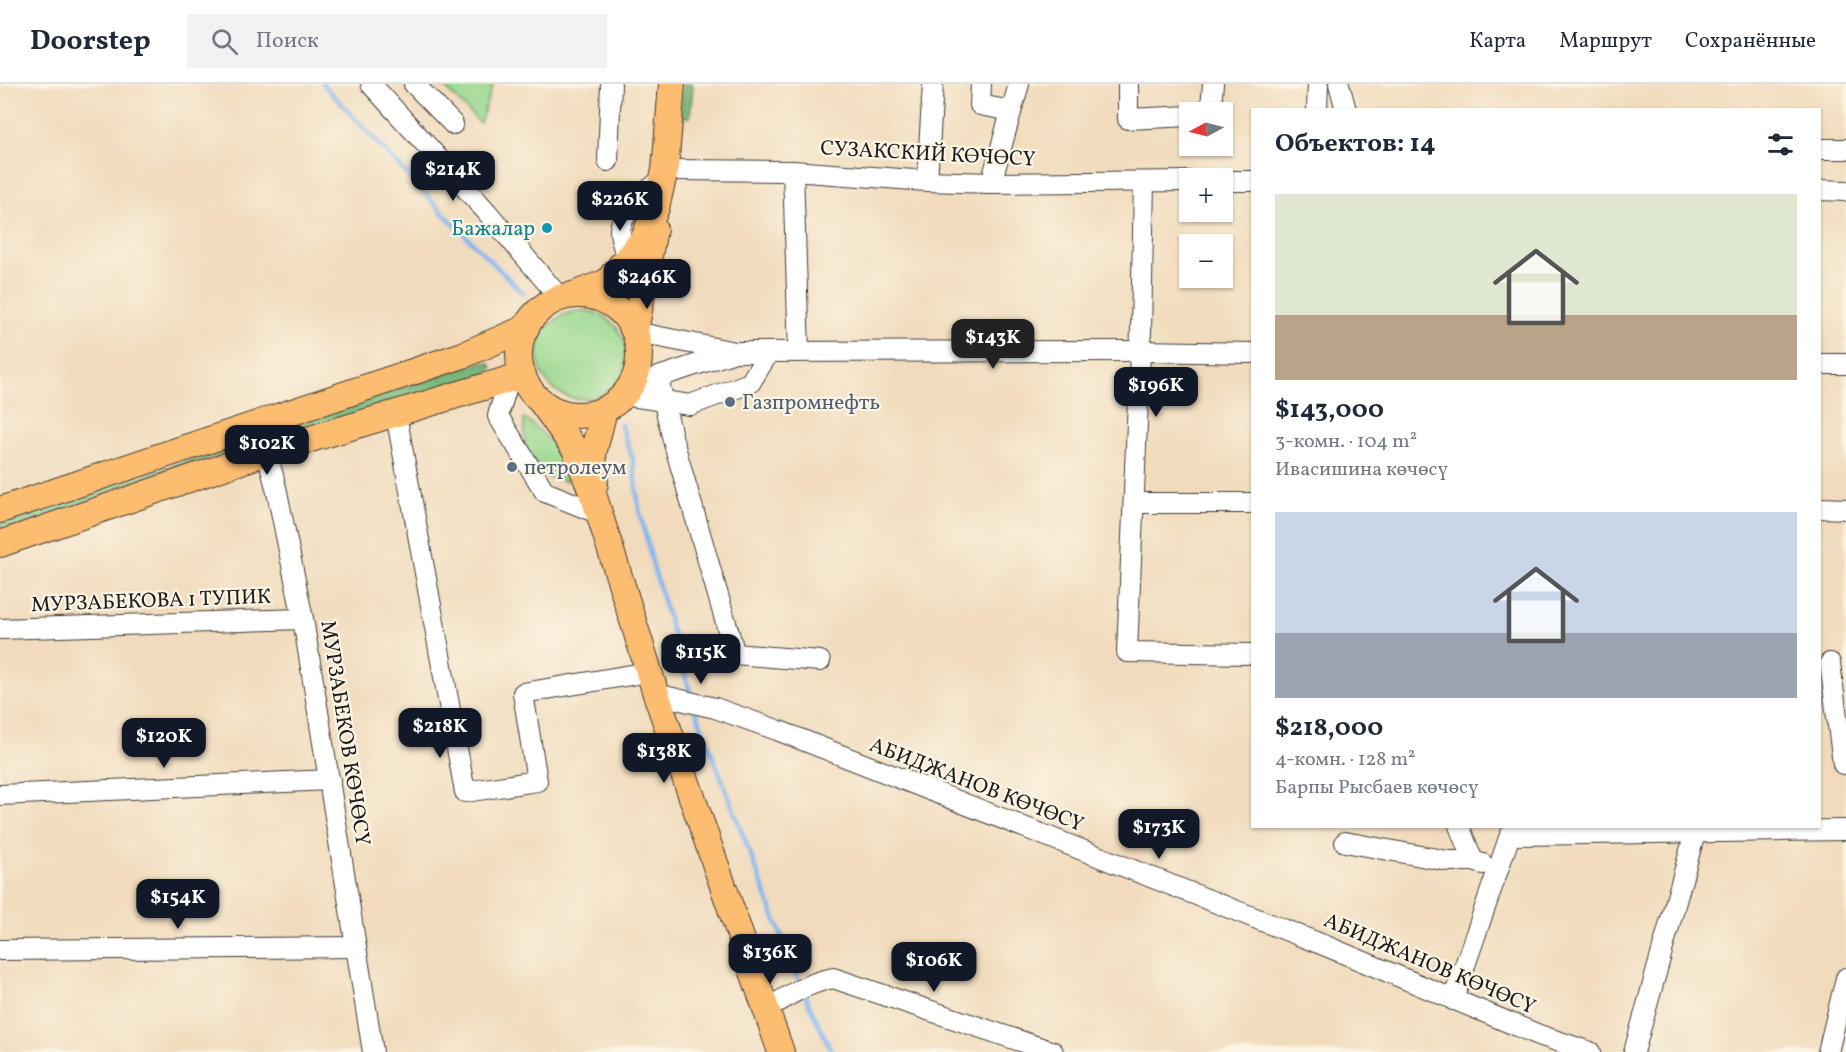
<!DOCTYPE html>
<html lang="ru">
<meta charset="utf-8">
<style>
body{margin:0;font-family:Vollkorn,serif;background:#f2f2f3;color:#1f2937;height:100vh;display:flex;flex-direction:column;font-size:22px;white-space:nowrap}
*{box-sizing:border-box;margin:0}
p{font-size:20px;color:#747a83}
.icon{flex:none;width:33px;height:33px;fill:none;stroke:currentColor;stroke-width:2;stroke-linecap:round;stroke-linejoin:round}
.map{position:relative;flex:1;overflow:hidden}
.side{position:absolute;left:1251px;top:24px;width:570px;height:720px;display:flex;flex-direction:column;background:#fff;border-radius:0px;box-shadow:0 2px 4px #0004}
.side>*{flex:none}
.needle{width:39px;rotate:263deg}
.controls{position:absolute;left:1179px;top:18px;display:grid;gap:12px}
.controls a{display:grid;place-items:center;width:54px;height:54px;border-radius:0px;background:#fff;box-shadow:0 2px 4px #0004;font-size:30px}
.price{position:absolute;translate:-50% -51px;padding:0 14px;border-radius:12px;background:#111827;color:#fff;font-size:20px;line-height:39px;filter:drop-shadow(0 2px 3px #0008)}
.price::after{content:'';position:absolute;left:50%;top:36px;width:18px;height:14px;margin-left:-9px;background:inherit;clip-path:polygon(0 0,100% 0,50% 100%)}
.price.on{background:#222;color:#fff}
ul{padding:0;list-style:none}
li{display:grid;align-content:center;gap:12px;height:318px;padding:0 24px}
li span{display:grid;place-items:center;height:186px;border-radius:0px;color:#555}
li>.icon{margin-inline-start:auto}
span .icon{width:108px;height:108px;fill:#fffc;stroke-width:1}
li b{font-size:26px}
h2{display:flex;justify-content:space-between;align-items:center;height:72px;padding:0 24px;font-size:26px}
header{display:flex;align-items:center;gap:36px;box-sizing:border-box;height:84px;padding:0 30px;background:#fff;border-bottom:2px solid #e0e1e3}
header strong{font-size:28px}
nav{display:flex;gap:33px;margin-inline-start:auto;font-size:21px}
.search{width:420px;height:54px;background:#f2f2f3;display:flex;align-items:center;gap:15px;box-sizing:border-box;padding:0 21px;border-radius:0px;color:#747a83;font-size:22px}
.map>svg:first-child{display:block}
.green{fill:#97d88f;stroke:#5a7a56;stroke-width:1.5}
.forest{fill:#79b87a;stroke:#4a6a4b;stroke-width:1.5}
.lines{fill:none;stroke-linecap:round;stroke-linejoin:round}
.stream{stroke:#81b6ef;stroke-width:4.5}
.minor-casing{stroke:#3c3934;stroke-width:22}
.major-casing{stroke:#3c3934;stroke-width:28}
.minor{stroke:#fff;stroke-width:20}
.major{stroke:#fcbd6f;stroke-width:26}
.culture-dot{fill:#0f9aa8;stroke:#fcf5e5;stroke-width:2}
.service-dot{fill:#5c6f8a;stroke:#fcf5e5;stroke-width:2}
.labels{text-anchor:middle;stroke-width:4.5;stroke-linejoin:round;paint-order:stroke}
.street-label{font-size:21px;fill:#1c1c1c;stroke:#fcf5e5}
.culture-label{font-size:21px;fill:#0d838f;stroke:#fcf5e5;text-anchor:end}
.service-label{font-size:21px;fill:#4e5e75;stroke:#fcf5e5;text-anchor:start}
</style>
<header>
<strong>Doorstep</strong>
<div class="search"><svg class="icon" aria-label="search" viewBox="0 0 24 24"><circle cx="10" cy="10" r="6"/><path d="M15 15l6 6"/></svg>Поиск</div>
<nav><a>Карта</a><a>Маршрут</a><a>Сохранённые</a></nav>
</header>
<div class="map">
<svg width="1846" height="968" viewBox="0 0 1846 968">
<rect width="100%" height="100%" fill="#fcf5e5"/>
<filter id="ink" filterUnits="userSpaceOnUse"><feTurbulence type="fractalNoise" baseFrequency=".0167" numOctaves="2"/><feDisplacementMap in="SourceGraphic" scale="12" xChannelSelector="R" yChannelSelector="G"/><feConvolveMatrix kernelMatrix="1 2 1 2 8 2 1 2 1" color-interpolation-filters="sRGB"/></filter>
<filter id="wash" filterUnits="userSpaceOnUse"><feTurbulence type="fractalNoise" baseFrequency=".008" numOctaves="4" result="noise"/><feDisplacementMap in="SourceGraphic" scale="24" xChannelSelector="R" yChannelSelector="G"/><feGaussianBlur stdDeviation="1.35" result="paint"/><feColorMatrix in="noise" values="0 0 0 0 0 0 0 0 0 0 0 0 0 0 0 0 0 1.4 0 .05"/><feComposite in="paint" operator="in"/></filter>
<g filter="url(#wash)">
<rect width="100%" height="100%" fill="#f1dbbc"/>
<g class="green">
<polygon points="442,0 493,0 480,39"/>
<circle cx="582" cy="271" r="44"/>
<path d="M 524,334 C 552,355 559,365 568,398 L 545,392 L 525,363 Z"/>
</g>
<g class="forest">
<polygon points="683,0 693,0 690,33 681,33"/>
<polygon points="482,278 490,279 492,284 486,290 271,358 268,347"/>
<polygon points="252,355 255,359 0,450 0,438"/>
</g>
<g class="lines">
<g class="stream">
<polyline points="323,0 444,130 523,209"/>
<polyline points="621,341 633,376 639,425 654,486 691,611"/>
<polyline points="695,625 800,900"/>
<polyline points="803,908 832,968"/>
</g>
</g>
</g>
<g filter="url(#ink)">
<g class="lines">
<g class="minor-casing">
<g id="minor">
<polyline points="371,0 487,128 560,214"/>
<polyline points="414,0 453,40"/>
<polyline points="981,0 980,21 1011,27"/>
<polyline points="1128,0 1128,35 1190,32"/>
<polyline points="1339,0 1346,26"/>
<polyline points="1317,26 1318,0"/>
<polyline points="1207,28 1211,23 1213,0"/>
<polyline points="1820,65 1846,65"/>
<polyline points="608,77 611,0"/>
<polyline points="665,86 793,87 927,97 991,99 1190,97"/>
<polyline points="793,87 799,268"/>
<polyline points="927,97 933,0"/>
<polyline points="1222,97 1252,97"/>
<polyline points="1144,98 1141,247 1127,568 1252,570"/>
<polyline points="991,99 1019,0"/>
<polyline points="1820,106 1846,107"/>
<path d="M 626,175 C 625,166 620,155 620,146 C 621,129 650,104 664,94"/>
<polyline points="635,248 735,268 1140,267 1252,269"/>
<polyline points="1820,280 1846,280"/>
<polyline points="658,294 673,356 735,570 820,577"/>
<polyline points="509,295 498,332 545,408 600,430"/>
<polyline points="631,302 732,269"/>
<polyline points="624,311 690,321 750,299 769,268"/>
<polyline points="396,330 465,708 537,697 523,609 649,588"/>
<polyline points="257,341 267,368 277,408 303,535 373,968"/>
<polyline points="1134,419 1252,419"/>
<polyline points="1820,424 1846,425"/>
<polyline points="0,545 303,535"/>
<polyline points="1830,579 1843,680"/>
<polyline points="656,610 715,624 777,646 1326,862 1539,951 1590,968"/>
<polyline points="0,711 330,696"/>
<polyline points="1459,742 1473,777 1483,780"/>
<polyline points="1345,758 1448,777 1473,777"/>
<polyline points="0,866 356,863"/>
<polyline points="1453,916 1510,751 1846,746"/>
<path d="M 766,926 C 789,911 805,900 833,894 L 1053,968"/>
<polyline points="1634,968 1695,749"/>
<polyline points="1828,968 1846,894"/>
</g>
</g>
<g class="major-casing">
<g id="major">
<polyline points="573,211 607,198 644,154 656,124 665,86 672,0"/>
<circle cx="579" cy="271" r="60"/>
<polyline points="635,248 654,145"/>
<polyline points="540,316 575,365 595,416 656,610 781,968"/>
<polyline points="595,400 593,370 604,326"/>
<polyline points="0,426 463,271 526,244"/>
<polyline points="0,460 267,368 523,291"/>
</g>
</g>
<use href="#minor" class="minor"/>
<use href="#major" class="major"/>
</g>
</g>
<circle class="culture-dot" cx="547" cy="144" r="6"/>
<g class="service-dot">
<circle cx="730" cy="318" r="6"/>
<circle cx="512" cy="383" r="6"/>
</g>
<g class="labels">
<g class="street-label">
<text transform="translate(928 69) rotate(3)" y="7">СУЗАКСКИЙ КӨЧӨСҮ</text>
<text transform="translate(151 516) rotate(-2)" y="7">МУРЗАБЕКОВА 1 ТУПИК</text>
<text transform="translate(346 649) rotate(81)" y="7">МУРЗАБЕКОВ КӨЧӨСҮ</text>
<text transform="translate(977 700) rotate(21)" y="7">АБИДЖАНОВ КӨЧӨСҮ</text>
<text transform="translate(1430 879) rotate(23)" y="7">АБИДЖАНОВ КӨЧӨСҮ</text>
</g>
<g class="culture-label">
<text x="535" y="151">Бажалар</text>
</g>
<g class="service-label">
<text x="742" y="325">Газпромнефть</text>
<text x="524" y="390">петролеум</text>
</g>
</g>
</svg>
<div class="controls">
<a><svg class="needle" viewBox="-14 -14 28 28"><path d="M0-13l5 13h-10z" fill="#e53935"/><path d="M0 13l5-13h-10z" fill="#747a83"/></svg></a>
<a>+</a>
<a>−</a>
</div>
<b class="price" style="left:453px;top:118px">$214K</b>
<b class="price" style="left:620px;top:148px">$226K</b>
<b class="price" style="left:647px;top:226px">$246K</b>
<b class="price on" style="left:993px;top:286px">$143K</b>
<b class="price" style="left:1156px;top:334px">$196K</b>
<b class="price" style="left:267px;top:392px">$102K</b>
<b class="price" style="left:701px;top:601px">$115K</b>
<b class="price" style="left:440px;top:675px">$218K</b>
<b class="price" style="left:164px;top:685px">$120K</b>
<b class="price" style="left:664px;top:700px">$138K</b>
<b class="price" style="left:1159px;top:776px">$173K</b>
<b class="price" style="left:178px;top:846px">$154K</b>
<b class="price" style="left:770px;top:901px">$136K</b>
<b class="price" style="left:934px;top:909px">$106K</b>
<section class="side">
<h2>Объектов: 14<svg class="icon" aria-label="filters" viewBox="0 0 24 24"><path d="M4 7h16M4 17h16"/><circle cx="9" cy="7" r="2"/><circle cx="15" cy="17" r="2"/></svg></h2>
<ul>
<li><span style="background:linear-gradient(#dfe7d0 65%,#b9a48a 0)"><svg class="icon" aria-label="home" viewBox="0 0 24 24"><path d="M3 11l9-7 9 7M6 9v11h12V9"/></svg></span><div><b>$143,000</b><p>3-комн. · 104 m²</p><p>Ивасишина көчөсү</p></div></li>
<li><span style="background:linear-gradient(#c9d6e8 65%,#9aa5b1 0)"><svg class="icon" aria-label="home" viewBox="0 0 24 24"><path d="M3 11l9-7 9 7M6 9v11h12V9"/></svg></span><div><b>$218,000</b><p>4-комн. · 128 m²</p><p>Барпы Рысбаев көчөсү</p></div></li>
</ul>
</section>
</div>
